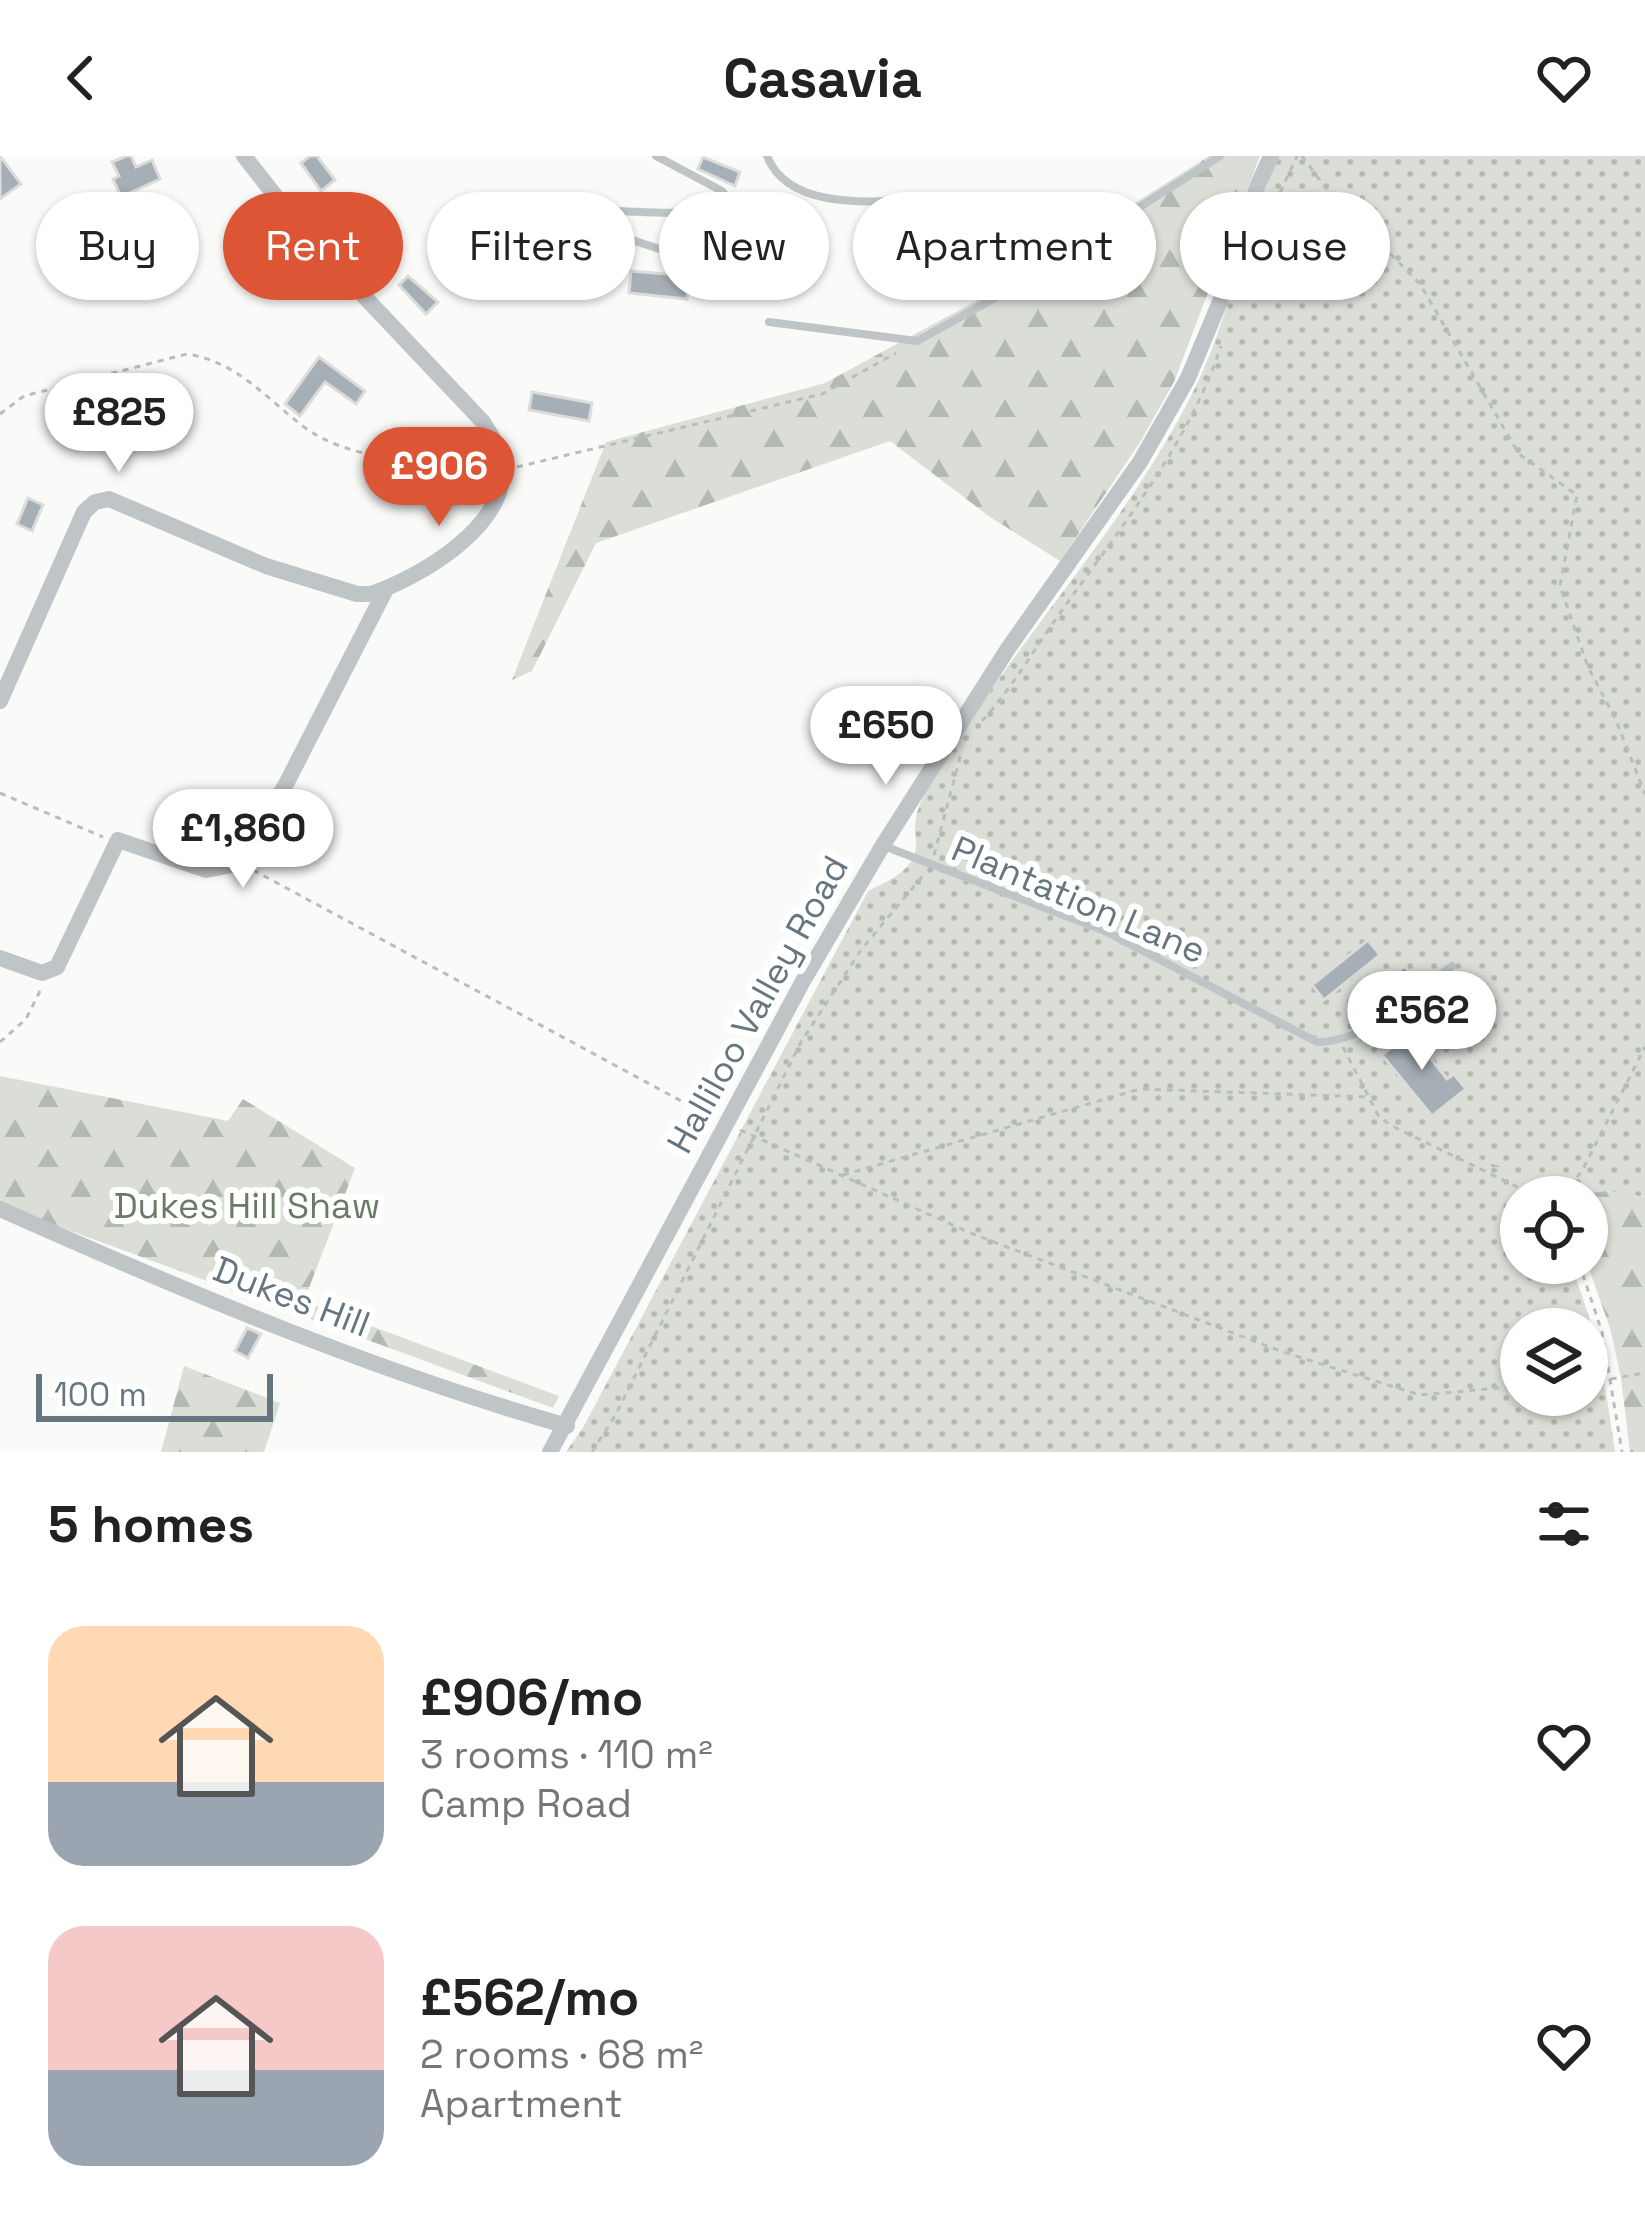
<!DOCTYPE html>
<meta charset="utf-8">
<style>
body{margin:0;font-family:"Space Grotesk",sans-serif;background:#f6f6f6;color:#222;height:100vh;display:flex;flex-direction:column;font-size:45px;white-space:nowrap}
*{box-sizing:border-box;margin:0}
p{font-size:39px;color:#767676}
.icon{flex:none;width:66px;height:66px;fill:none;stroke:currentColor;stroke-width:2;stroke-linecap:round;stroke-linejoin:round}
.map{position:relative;height:1296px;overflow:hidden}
.panel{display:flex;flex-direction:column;background:#fff;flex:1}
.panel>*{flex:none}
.banner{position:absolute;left:36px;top:36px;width:1575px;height:108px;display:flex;gap:24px}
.controls{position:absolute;left:1500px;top:1020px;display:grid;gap:24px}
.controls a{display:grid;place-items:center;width:108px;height:108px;border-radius:50%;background:#fff;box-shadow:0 3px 9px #0004;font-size:60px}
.scale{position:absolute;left:36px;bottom:30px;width:237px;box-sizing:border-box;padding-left:12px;border:6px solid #667681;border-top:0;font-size:33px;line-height:42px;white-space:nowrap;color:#667681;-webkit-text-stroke:9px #fff;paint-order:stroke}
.price{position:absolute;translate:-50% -102px;padding:0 27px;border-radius:42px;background:#fff;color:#222;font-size:39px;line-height:78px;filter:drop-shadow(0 3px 6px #0008)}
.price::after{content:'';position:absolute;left:50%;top:72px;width:36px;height:27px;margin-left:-18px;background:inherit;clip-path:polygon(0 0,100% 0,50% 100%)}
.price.current{background:#dc5635;color:#fff}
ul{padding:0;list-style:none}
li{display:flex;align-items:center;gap:36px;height:300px;padding:0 48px}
li span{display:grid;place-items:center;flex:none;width:336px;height:240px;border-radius:36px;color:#555}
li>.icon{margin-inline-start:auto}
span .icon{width:144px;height:144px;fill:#fffc;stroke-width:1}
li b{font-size:51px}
h2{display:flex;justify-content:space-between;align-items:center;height:144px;padding:0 48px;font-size:51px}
.pill{padding:0 42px;border-radius:54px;background:#fff;box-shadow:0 3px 9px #0004;font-size:42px;line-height:108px}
.pill.current{background:#dc5635;color:#fff}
header{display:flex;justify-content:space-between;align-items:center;height:156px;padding:0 48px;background:#fff;font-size:54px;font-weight:600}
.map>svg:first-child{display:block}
.grass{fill:url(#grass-dots);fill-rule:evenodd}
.forest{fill:url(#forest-firs)}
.building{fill:#a6afb5;stroke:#dcdcda;stroke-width:3}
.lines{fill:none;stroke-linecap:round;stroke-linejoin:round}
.path{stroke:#babdc0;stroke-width:3;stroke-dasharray:6 6;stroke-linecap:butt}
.service{stroke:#bfc4c7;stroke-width:8}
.minor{stroke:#bfc4c7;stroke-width:16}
.labels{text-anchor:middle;stroke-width:12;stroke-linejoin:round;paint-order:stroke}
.street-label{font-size:36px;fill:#667681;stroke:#fff}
.park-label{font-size:36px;fill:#697a65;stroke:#fff}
</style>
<header><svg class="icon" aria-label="back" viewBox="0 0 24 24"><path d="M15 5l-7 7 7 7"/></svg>Casavia<svg class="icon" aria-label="heart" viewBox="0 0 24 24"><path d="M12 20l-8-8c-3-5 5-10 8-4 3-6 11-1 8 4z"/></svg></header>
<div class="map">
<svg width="1645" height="1296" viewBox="0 0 1645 1296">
<defs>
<pattern id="grass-dots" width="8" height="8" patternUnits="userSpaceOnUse" patternTransform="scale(3)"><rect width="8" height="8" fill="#daded7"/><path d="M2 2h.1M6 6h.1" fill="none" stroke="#b5b9b4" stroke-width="1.8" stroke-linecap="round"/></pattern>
<pattern id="forest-firs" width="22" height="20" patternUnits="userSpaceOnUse" patternTransform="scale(3)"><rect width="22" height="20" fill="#daded7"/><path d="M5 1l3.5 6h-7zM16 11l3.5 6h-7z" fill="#b5b9b4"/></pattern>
</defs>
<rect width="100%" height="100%" fill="#fafaf8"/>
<path class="grass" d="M 1278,0 L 1645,0 L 1645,1041 L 1606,1035 L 1572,1039 L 1555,1032 L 1547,1041 L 1521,1041 L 1521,1107 L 1569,1107 C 1596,1167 1606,1232 1615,1296 L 566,1296 L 584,1270 L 868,735 C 889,725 917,713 916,687 C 915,674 914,663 919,651 C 924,637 934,624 942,611 C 1018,480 1128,369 1195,232 C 1231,158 1245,75 1278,0 ZM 1521,1173 L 1587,1173 L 1587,1239 L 1521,1239 Z"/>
<g class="forest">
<polygon points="1209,0 1260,0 1174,226 1139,288 1060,405 990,361 890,285 596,387 532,515 512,524 606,286 825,227 1007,128"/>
<polygon points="0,920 228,965 243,943 355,1012 304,1145 559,1240 553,1252 0,1049"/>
<polygon points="1475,1001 1572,1039 1606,1035 1645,1041 1645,1296 1630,1296 1621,1222 1610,1172 1587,1107 1587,1041 1548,1041"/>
<polygon points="184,1210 280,1247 264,1296 161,1296"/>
</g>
<g class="building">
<polygon points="0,0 21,28 0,43"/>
<polygon points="126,0 131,0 136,11 152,4 160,23 121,41 113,23 119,20 112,6"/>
<polygon points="310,0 317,0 335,24 321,35 301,7"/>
<polygon points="703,1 740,16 735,30 698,13"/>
<polygon points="1019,59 1029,71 1034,67 1053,87 1051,98 1006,126 981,88"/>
<polygon points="631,115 689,120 687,143 629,137"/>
<polygon points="408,120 438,146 426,158 399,129"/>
<polygon points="319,201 365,235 356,248 325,226 300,260 285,248"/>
<polygon points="532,236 592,247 589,265 529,254"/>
<polygon points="28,342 43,349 32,375 17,368"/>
<polygon points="1368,784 1380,799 1324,844 1312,829"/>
<polygon points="1405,810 1417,827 1359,866 1348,850"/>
<polygon points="1415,872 1426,886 1421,890 1447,923 1454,918 1466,933 1432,960 1382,899"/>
<polygon points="247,1172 261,1178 248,1202 235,1195"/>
</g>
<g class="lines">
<g class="path">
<polyline points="1302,0 1325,31 1420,128 1519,298 1577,339 1560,430 1588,511 1616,564 1645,638"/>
<polyline points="1260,80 1297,0"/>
<path d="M 0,258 L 24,240 L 187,198 C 236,205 266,242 304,271 C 347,304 432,309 484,313"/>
<polyline points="517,311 822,238 896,197"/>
<path d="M 982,565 C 1012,532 1033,495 1058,460 C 1118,375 1188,290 1221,190"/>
<polyline points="0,637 103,681"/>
<polyline points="934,699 961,598"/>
<polyline points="253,714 709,960"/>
<polyline points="0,886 26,863 42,831"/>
<polyline points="1343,891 1378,959 1390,969 1538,1041"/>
<polyline points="740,974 973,1078 1283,1196 1420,1239 1521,1230"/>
<polyline points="843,1019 1140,933 1369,941"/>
<polyline points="1563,1041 1583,1013 1645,891"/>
<polyline points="1579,1107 1602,1176 1622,1296"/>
<polyline points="1587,1227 1645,1217"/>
<polyline points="592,1296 615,1260 801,886 861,794 925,717"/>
</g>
<g class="service">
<path d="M 656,0 L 722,35 L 730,45 C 707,63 643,55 613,55 L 603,61 L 611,77 L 708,109 L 719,107"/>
<path d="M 767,0 C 791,61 891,43 944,43 L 956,51 C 1030,49 1025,17 1077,90"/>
<polyline points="769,166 917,185 1004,137 1220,0"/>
<path d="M 884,690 L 1105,775 L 1317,886 C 1368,886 1412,839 1452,810"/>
</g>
<g class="minor">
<path d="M 0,545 L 84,356 L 95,346 L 109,343 L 266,410 L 357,438 L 371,438 C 420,421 509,370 502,308 C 500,292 491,279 483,266 L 307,80 L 244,0"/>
<polyline points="0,802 42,817 57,811 118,684 206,714 237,708 285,630 386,433"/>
<path d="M 0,1053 C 186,1136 371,1214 567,1270"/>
<polyline points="550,1296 803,825 883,689 1009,491 1140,306 1188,222 1224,136 1257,31 1271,0"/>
</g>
</g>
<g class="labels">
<g class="street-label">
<text transform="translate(1079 743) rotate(23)" y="13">Plantation Lane</text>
<text transform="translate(757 848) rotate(-61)" y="13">Halliloo Valley Road</text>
<text transform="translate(292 1140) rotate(21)" y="13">Dukes Hill</text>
</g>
<g class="park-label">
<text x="247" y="1062">Dukes Hill Shaw</text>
</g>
</g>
</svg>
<div class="controls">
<a><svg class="icon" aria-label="locate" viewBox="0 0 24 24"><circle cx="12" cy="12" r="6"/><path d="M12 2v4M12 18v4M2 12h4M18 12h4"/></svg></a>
<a><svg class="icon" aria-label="layers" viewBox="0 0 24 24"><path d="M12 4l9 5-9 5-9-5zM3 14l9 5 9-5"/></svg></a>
</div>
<div class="scale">100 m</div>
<b class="price" style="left:119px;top:319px">£825</b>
<b class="price current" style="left:439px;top:373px">£906</b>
<b class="price" style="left:886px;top:632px">£650</b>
<b class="price" style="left:243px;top:735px">£1,860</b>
<b class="price" style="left:1422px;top:917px">£562</b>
<div class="banner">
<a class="pill">Buy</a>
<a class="pill current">Rent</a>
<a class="pill">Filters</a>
<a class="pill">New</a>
<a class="pill">Apartment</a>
<a class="pill">House</a>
</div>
</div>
<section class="panel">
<h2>5 homes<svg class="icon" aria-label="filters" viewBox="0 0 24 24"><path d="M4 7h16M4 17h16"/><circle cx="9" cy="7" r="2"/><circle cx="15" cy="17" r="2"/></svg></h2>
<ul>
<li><span style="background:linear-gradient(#ffd9b3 65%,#9aa5b1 0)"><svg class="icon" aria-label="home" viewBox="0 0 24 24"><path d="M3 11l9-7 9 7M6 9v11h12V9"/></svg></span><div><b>£906/mo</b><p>3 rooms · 110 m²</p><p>Camp Road</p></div><svg class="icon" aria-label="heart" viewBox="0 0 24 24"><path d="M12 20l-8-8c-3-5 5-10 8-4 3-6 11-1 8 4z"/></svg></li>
<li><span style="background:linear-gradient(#f6c9c9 60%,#9aa5b1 0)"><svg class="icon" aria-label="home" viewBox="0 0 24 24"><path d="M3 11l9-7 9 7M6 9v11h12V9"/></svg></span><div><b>£562/mo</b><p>2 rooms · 68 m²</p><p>Apartment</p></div><svg class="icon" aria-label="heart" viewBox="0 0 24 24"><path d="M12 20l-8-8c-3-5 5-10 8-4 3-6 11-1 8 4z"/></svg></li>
</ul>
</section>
